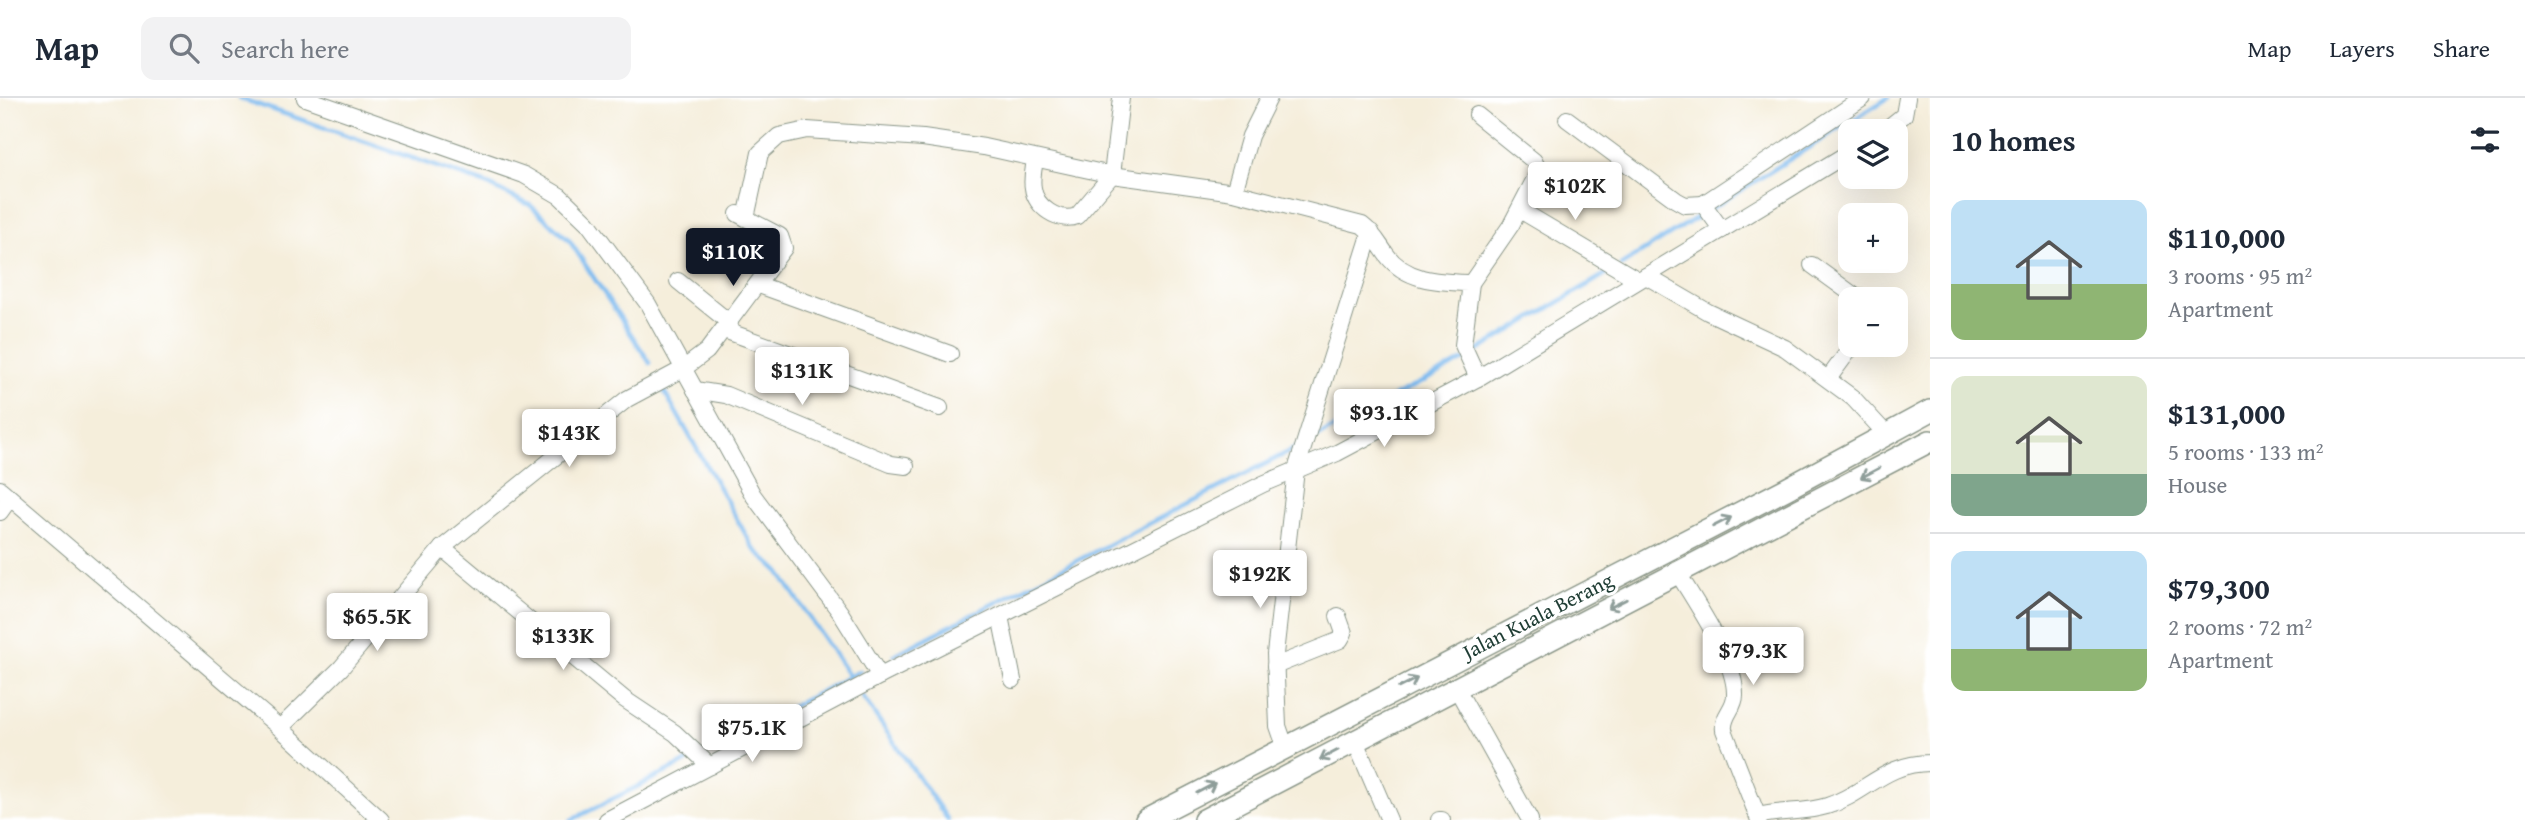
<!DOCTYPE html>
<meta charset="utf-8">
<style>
body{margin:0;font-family:"Gentium Book Plus",serif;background:#f2f2f3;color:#1f2937;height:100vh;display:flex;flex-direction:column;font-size:26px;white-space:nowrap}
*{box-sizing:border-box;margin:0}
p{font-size:23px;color:#747a83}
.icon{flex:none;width:38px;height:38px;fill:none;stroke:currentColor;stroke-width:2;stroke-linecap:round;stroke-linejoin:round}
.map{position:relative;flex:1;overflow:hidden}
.side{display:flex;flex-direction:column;background:#fff;width:595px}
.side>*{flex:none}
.buttons{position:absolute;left:1838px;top:21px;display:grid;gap:14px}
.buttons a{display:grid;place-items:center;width:70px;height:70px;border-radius:14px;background:#fff;box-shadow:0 7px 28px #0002;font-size:35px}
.price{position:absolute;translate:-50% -60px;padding:0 16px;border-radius:7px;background:#fff;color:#222;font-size:23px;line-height:46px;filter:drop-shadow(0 2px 4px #0008)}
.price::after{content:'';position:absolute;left:50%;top:42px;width:21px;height:16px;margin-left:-10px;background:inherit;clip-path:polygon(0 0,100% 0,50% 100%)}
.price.active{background:#111827;color:#fff}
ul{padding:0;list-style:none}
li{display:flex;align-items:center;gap:21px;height:175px;padding:0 21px}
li+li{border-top:2px solid #e0e1e3}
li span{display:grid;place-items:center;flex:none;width:196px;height:140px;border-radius:14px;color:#555}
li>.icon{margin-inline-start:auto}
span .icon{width:84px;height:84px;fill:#fffc;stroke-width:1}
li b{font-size:30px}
h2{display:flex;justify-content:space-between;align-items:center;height:84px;padding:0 21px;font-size:30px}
header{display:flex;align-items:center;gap:42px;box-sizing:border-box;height:98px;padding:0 35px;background:#fff;border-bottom:2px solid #e0e1e3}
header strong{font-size:33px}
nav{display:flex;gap:38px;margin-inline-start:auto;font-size:24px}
.search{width:490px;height:63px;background:#f2f2f3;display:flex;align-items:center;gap:18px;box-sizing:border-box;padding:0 24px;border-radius:14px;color:#747a83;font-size:26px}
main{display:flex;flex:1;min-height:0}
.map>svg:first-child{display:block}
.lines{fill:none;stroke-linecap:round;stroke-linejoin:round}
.stream{stroke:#7bbaef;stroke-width:4.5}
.minor-casing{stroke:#8a9688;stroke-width:18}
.highway-casing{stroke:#8a9688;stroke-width:24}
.minor{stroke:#fff;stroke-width:16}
.highway{stroke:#fff;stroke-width:21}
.oneway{stroke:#8f9e9a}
.labels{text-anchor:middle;stroke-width:6;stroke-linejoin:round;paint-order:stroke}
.street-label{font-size:21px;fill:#1f3d34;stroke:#fff}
</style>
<header>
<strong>Map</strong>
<div class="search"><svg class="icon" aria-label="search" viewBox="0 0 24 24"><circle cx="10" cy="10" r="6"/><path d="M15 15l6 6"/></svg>Search here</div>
<nav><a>Map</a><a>Layers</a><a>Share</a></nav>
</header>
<main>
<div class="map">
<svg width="1930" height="722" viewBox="0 0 1930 722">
<rect width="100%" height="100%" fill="#fff"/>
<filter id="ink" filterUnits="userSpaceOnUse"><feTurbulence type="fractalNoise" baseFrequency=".0143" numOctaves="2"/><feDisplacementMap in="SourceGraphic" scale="14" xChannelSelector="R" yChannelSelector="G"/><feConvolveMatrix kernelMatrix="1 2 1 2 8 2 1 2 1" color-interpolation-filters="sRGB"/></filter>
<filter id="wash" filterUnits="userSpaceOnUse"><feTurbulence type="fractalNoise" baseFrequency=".00686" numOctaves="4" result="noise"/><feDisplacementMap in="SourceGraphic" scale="28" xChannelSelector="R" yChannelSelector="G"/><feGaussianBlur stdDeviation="1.57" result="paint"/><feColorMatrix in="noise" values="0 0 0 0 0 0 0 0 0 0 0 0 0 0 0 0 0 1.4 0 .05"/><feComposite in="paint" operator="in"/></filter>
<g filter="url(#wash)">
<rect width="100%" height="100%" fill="#f5eedb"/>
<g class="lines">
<g class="stream">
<polyline points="239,0 484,85 530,107 569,142 650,265"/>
<polyline points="1621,167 1888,0"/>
<polyline points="1471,257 1614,171"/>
<polyline points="664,293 754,451 779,474 849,578"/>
<polyline points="1311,342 1464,262"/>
<polyline points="894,557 1300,348"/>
<polyline points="862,598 948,722"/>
<polyline points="706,654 860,573"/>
<polyline points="571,722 692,661"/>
</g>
</g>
</g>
<g filter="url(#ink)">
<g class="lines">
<g class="minor-casing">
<g id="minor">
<polyline points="305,0 524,77 560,98 588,125 648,206 753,397 840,514 880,578"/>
<polyline points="1567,21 1676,102 1685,107 1703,106"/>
<polyline points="1884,33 1904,17 1907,0"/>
<path d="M 1035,61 C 1034,70 1031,81 1033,90 C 1035,109 1059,125 1077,118 L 1112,77 L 1121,0"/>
<polyline points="1234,94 1250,38 1269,0"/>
<polyline points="1520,112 1638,182"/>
<path d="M 746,120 L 760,55 L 779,38 L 807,32 L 923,40 L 984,49 L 1112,77 L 1234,94 L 1362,127 C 1374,136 1378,145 1386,156 C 1406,184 1440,184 1471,185 L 1463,247 L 1478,280"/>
<polyline points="1722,132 1703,106 1863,0"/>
<polyline points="1812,167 1856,199 1872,201"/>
<polyline points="1646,178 1708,214 1785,250 1853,300 1887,337"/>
<polyline points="678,183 730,225"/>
<polyline points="1471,185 1511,127 1539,73 1534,63 1477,17"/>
<polyline points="759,187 950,256"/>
<polyline points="724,232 940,310"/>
<polyline points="1828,281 1853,247"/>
<polyline points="695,292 726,297 891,366 906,368"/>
<polyline points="0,391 280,630 381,722"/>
<polyline points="0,414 10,400"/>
<polyline points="442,450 624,601 675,635 710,668"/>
<path d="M 1678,475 C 1696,506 1736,562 1735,597 C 1735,611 1722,617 1724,632 L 1759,722"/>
<polyline points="1000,518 1013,582"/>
<polyline points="1275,568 1340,542 1344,535 1338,518"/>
<polyline points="1457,591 1530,722"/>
<polyline points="280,630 341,570 442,450 627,301 683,271 707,253 784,150 780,138 738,116"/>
<polyline points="1355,643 1389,722"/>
<polyline points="1285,648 1278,628 1275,556 1296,372 1371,134"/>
<path d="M 1758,718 C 1780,712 1805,715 1827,708 C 1866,696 1884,665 1930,665"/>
<polyline points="607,722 880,578 1263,386 1337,355 1478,280 1850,54"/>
<polyline points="1439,722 1442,722"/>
</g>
</g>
<g class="highway-casing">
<g id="highway">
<polyline points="1146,722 1786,391 1930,313"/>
<polyline points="1204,722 1930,343"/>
</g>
</g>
<use href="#minor" class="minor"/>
<use href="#highway" class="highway"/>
</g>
<defs><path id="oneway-shaft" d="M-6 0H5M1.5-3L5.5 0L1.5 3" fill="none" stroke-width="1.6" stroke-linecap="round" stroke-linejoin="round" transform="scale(1.75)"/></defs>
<g class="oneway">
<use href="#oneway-shaft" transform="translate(1870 375) rotate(152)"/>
<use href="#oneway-shaft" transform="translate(1722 424) rotate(-27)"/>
<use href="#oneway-shaft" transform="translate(1617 506) rotate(153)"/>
<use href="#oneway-shaft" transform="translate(1408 585) rotate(-27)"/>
<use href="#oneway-shaft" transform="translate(1329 657) rotate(152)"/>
<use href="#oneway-shaft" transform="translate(1206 690) rotate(-28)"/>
</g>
</g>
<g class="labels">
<g class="street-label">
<text transform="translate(1538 518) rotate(-27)" y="7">Jalan Kuala Berang</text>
</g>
</g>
</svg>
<div class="buttons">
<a><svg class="icon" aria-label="layers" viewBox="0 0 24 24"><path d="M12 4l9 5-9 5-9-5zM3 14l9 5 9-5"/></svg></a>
<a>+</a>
<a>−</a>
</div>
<b class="price" style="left:1575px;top:124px">$102K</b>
<b class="price active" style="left:733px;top:190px">$110K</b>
<b class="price" style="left:802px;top:309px">$131K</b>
<b class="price" style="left:1384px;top:351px">$93.1K</b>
<b class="price" style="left:569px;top:371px">$143K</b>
<b class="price" style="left:1260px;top:512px">$192K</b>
<b class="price" style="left:377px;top:555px">$65.5K</b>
<b class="price" style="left:563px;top:574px">$133K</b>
<b class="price" style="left:1753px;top:589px">$79.3K</b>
<b class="price" style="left:752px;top:666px">$75.1K</b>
</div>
<section class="side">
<h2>10 homes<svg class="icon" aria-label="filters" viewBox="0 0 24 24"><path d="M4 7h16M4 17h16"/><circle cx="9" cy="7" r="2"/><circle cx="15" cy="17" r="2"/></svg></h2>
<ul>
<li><span style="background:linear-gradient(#bfe0f5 60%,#8fb573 0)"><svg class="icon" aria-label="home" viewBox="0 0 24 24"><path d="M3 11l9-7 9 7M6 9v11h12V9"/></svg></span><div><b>$110,000</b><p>3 rooms · 95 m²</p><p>Apartment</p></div></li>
<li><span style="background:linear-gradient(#dfe7d0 70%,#7fa58c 0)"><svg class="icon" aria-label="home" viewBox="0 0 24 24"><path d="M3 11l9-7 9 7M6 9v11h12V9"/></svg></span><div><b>$131,000</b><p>5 rooms · 133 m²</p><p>House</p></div></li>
<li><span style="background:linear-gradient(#bfe0f5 70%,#8fb573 0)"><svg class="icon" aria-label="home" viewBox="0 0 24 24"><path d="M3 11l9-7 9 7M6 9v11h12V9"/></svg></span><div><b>$79,300</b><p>2 rooms · 72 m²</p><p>Apartment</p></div></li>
</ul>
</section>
</main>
